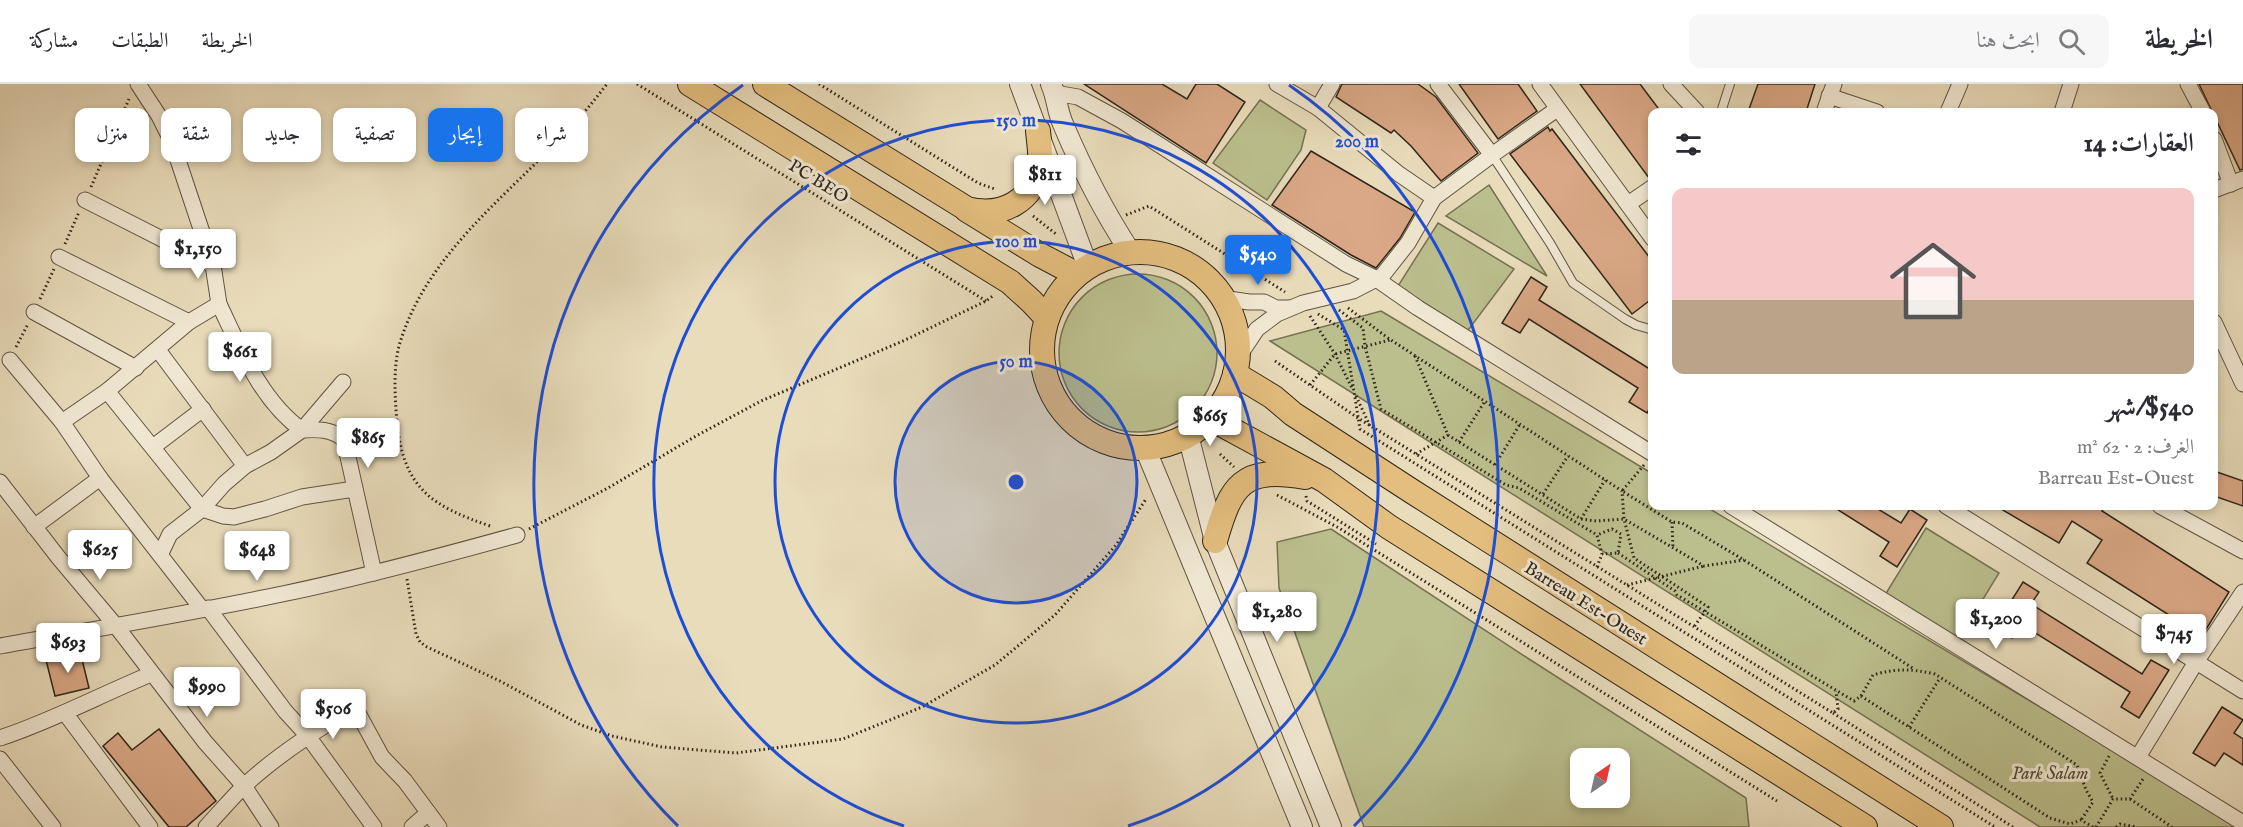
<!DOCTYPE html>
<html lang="ar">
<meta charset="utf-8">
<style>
body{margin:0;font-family:"IM FELL English",Amiri,serif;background:#f7f7f7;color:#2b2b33;direction:rtl;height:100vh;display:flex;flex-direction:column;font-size:22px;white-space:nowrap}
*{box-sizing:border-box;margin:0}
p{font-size:20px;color:#7c7c81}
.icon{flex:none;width:33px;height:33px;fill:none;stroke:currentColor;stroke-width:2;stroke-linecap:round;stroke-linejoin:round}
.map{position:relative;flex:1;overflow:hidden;direction:ltr}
.drawer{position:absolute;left:1648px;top:24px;width:570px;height:402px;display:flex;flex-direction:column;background:#fff;border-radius:12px;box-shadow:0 3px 9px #0003;direction:rtl}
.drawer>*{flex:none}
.banner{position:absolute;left:18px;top:24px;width:570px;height:54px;direction:rtl;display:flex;gap:12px}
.needle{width:39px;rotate:34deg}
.tools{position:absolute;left:1570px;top:664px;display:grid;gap:12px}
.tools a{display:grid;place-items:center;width:60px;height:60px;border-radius:12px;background:#fff;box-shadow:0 3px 9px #0003;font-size:30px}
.price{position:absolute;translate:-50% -51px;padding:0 14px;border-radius:6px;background:#fff;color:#222;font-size:20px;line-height:39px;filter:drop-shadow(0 2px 3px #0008)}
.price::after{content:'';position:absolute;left:50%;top:36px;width:18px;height:14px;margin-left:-9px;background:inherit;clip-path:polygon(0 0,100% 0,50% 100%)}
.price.selected{background:#1a73e8;color:#fff}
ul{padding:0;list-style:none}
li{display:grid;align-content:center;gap:12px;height:318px;padding:0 24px}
li span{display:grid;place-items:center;height:186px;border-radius:12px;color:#555}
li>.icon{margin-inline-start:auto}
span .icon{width:108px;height:108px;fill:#fffc;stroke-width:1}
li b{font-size:26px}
h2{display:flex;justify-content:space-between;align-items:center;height:72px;padding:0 24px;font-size:26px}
.chip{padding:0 21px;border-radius:12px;background:#fff;box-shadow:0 3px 9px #0003;font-size:21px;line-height:54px}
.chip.selected{background:#1a73e8;color:#fff}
header{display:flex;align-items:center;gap:36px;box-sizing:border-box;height:84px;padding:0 30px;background:#fff;border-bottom:2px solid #e1e1e2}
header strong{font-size:28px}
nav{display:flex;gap:33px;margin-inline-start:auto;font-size:21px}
.search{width:420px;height:54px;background:#f7f7f7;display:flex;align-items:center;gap:15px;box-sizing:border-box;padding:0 21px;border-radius:12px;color:#7c7c81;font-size:22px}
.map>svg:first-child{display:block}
.green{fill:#bbbf8d;stroke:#757253;stroke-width:1.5;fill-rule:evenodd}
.building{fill:#daa886;stroke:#2f2519;stroke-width:1.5}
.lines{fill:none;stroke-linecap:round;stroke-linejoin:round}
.service-casing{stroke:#5e5342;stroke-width:10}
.minor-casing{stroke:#5e5342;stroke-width:17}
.tertiary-casing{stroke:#5e5342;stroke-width:22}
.primary-casing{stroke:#2f2519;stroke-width:26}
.path{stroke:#2f2519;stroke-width:3;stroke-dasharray:1.5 3;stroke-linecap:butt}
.service{stroke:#f1e8d3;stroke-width:8}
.minor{stroke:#f1e8d3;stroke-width:15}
.tertiary{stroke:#f1e8d3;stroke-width:20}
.primary{stroke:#e4be7e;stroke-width:24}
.ring{fill:none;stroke:#1d4ed8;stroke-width:3}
.labels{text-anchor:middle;stroke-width:6;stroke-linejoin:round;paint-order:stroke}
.street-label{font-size:18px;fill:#2f2519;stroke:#f1e8d3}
.park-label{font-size:18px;font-style:italic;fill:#524c36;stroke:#f1e8d3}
.centre{fill:#1d4ed8;stroke:#f1e8d3;stroke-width:3}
.ring-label{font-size:18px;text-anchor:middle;font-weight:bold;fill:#1d4ed8;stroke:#f1e8d3;stroke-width:6;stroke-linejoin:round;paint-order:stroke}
</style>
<header>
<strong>الخريطة</strong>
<div class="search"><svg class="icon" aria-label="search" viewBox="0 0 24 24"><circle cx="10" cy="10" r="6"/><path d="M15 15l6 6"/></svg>ابحث هنا</div>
<nav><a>الخريطة</a><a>الطبقات</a><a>مشاركة</a></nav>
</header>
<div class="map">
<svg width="2243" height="743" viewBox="0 0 2243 743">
<rect width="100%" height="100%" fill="#e9dcbb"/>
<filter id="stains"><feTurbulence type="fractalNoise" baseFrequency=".00333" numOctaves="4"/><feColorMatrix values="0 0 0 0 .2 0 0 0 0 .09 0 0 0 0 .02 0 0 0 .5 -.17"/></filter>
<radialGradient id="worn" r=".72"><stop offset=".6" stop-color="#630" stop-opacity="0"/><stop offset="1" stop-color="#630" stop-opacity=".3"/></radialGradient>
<g class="green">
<polygon points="1260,16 1306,46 1301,66 1267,116 1213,79"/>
<polygon points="1489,101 1547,192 1446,132"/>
<polygon points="1438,139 1514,185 1466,249 1398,202"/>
<circle cx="1138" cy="269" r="79"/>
<polygon points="1381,227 1653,390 1653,422 1705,422 2240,743 2040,743 1270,257"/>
<polygon points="1926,444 1999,489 1958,556 1885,511"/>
<path d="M 1331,445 L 1529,575 L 1746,714 L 1749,743 L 1364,743 L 1279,504 L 1277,458 ZM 1581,675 L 1620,675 L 1620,714 L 1581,714 Z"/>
</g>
<g class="building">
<polygon points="1084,0 1162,0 1187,15 1196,0 1217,0 1245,18 1206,79"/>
<polygon points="1342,0 1418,0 1436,13 1478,69 1441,97 1411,62 1394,46 1391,49 1336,13"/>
<polygon points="1459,0 1518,0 1537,27 1498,55"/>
<polygon points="1580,0 1640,0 1661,28 1653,28 1653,93 1649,94"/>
<polygon points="1758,0 1815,0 1806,28 1748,28"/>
<polygon points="2199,0 2243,0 2243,85 2240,86"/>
<polygon points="1548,43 1550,47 1552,45 1653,178 1653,214 1632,230 1510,70"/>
<polygon points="1311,67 1415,128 1400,154 1376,184 1351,171 1272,121"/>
<polygon points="1531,193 1547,203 1539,216 1653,287 1653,319 1647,329 1629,318 1638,304 1529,235 1520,249 1502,239"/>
<polygon points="2214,387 2243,397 2243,422 2214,412"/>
<polygon points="1832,422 1873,422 1901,439 1910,425 1927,436 1897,483 1880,472 1889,458"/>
<polygon points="1996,422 2105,422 2102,427 2229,508 2202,552 2087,479 2102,456 2072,437 2059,459"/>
<polygon points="2023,498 2039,508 2031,520 2142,590 2151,576 2169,586 2139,634 2121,623 2130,608 2021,540 2012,554 1995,543"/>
<polygon points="80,567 89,604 55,612 46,576"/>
<polygon points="2222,623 2243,636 2234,649 2243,655 2243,681 2224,669 2215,682 2193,669"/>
<polygon points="159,645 216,717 186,743 169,743 103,662 118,649 132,666"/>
</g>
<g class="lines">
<g class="service-casing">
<g id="service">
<polyline points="1721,28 1730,0"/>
<polyline points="1492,71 1550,159 1573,199 1625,235 1636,241 1653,246"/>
</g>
</g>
<g class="minor-casing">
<g id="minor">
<polyline points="1277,0 1318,24 1399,90 1434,114"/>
<polyline points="1438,0 1492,71"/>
<polyline points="1540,0 1653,155"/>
<polyline points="1671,0 1697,28"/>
<polyline points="2188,0 2203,28"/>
<polyline points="1055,9 1078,13 1122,37 1346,180 1375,194 1418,224 1653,370"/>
<polyline points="1829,12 1877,28"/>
<polyline points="1318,24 1332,0"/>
<polyline points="1824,28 1834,0"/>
<polyline points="1948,28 1960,0"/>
<polyline points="2062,28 2071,0"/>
<polyline points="2214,55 2231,100"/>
<polyline points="2214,106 2243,95"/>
<polyline points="85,116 213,181"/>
<polyline points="1628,120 1653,103"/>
<polyline points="59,173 189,238"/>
<polyline points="1222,214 1249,218 1264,218 1276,224 1290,224"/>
<path d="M 219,220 C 240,264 261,317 302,346 C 318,345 331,345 344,355 L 374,489"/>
<polyline points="34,228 136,284"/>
<polyline points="2214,238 2243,300"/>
<polyline points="158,266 245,382"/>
<polyline points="1237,275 1257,245 1277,230 1303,219 1353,207 1382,192 1408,159 1434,114 1492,71 1557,25"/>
<polyline points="10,276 62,338 100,394 202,525"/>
<polyline points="107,307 202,425 223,432 234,433 265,425 302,413 354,405"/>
<polyline points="62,338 107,307 189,238 219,220 213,181 172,58 159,32 138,0"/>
<polyline points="153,363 203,325"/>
<polyline points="0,398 58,473 116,542 205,658 244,702 271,743"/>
<polyline points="1731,422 2243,739"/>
<polyline points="1946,422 2243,607"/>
<polyline points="2160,422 2243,467"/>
<polyline points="34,443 100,394"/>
<polyline points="161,469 170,450 202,425 224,400 245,382 271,368 302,346 343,298"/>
<polyline points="208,524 285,627 307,651 374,743"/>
<path d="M 0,562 C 96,545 192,529 287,509 C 364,493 441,472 517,451"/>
<polyline points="65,629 150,743"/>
<path d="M 0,654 C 52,637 100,611 151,590"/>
<polyline points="2138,673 2196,578 2243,508"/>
<polyline points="0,675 53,743"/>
<path d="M 206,743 C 219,729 231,715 244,702 C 276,672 313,648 350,626 L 358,629 L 382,673 L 405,697 L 439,743"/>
<polyline points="412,743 428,729"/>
</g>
</g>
<g class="tertiary-casing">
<g id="tertiary">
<polyline points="1020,0 1088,183"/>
<path d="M 1051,0 C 1057,13 1057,27 1063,40 C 1082,85 1104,128 1131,169"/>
<polyline points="1188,351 1215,457 1331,743"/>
<polyline points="1145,364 1302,743"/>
</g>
</g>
<g class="primary-casing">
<g id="primary">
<polyline points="690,0 1010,198 1031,217 1047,234"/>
<path d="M 765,0 L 967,125 C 1002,134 1034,117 1040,80 C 1041,69 1039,58 1038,47"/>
<polyline points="967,126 1040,171 1076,190"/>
<circle cx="1140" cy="266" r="98"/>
<polyline points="1235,290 1273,313 1293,330 1413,408 1941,743"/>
<polyline points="1210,334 1324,396 1389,443 1865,743"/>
<path d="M 1215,457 C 1231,401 1242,382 1305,393"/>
</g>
</g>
<g class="path">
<polyline points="637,0 986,217"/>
<polyline points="819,0 978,99 995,105"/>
<polyline points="91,103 129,15"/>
<polyline points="1126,131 1149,122 1285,208"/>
<polyline points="1033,132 1056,150"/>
<polyline points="65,160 79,128"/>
<polyline points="40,215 54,185"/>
<polyline points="1348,224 1388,254 1622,407 1624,435 1634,474 1708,523 1694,543"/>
<polyline points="1339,226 1363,244 1365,262 1381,325 1506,401 1519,404 1597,451"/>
<polyline points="1318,230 1344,246 1360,345 1995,743"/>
<polyline points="1310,232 1335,270 1352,304"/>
<polyline points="16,263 28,240"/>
<polyline points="1415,272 1448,351 1581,435 1596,437 1624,435 1704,482 1744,476"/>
<polyline points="1275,277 1358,334 1833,629 1838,625 1836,607"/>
<polyline points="1310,301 1335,270 1390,256"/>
<polyline points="1356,312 1370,342"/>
<polyline points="1459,358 1485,317"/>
<polyline points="363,369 398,353"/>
<polyline points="1220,370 1234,383"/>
<polyline points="1416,370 1448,351"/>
<polyline points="1495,381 1520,340"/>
<polyline points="1644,381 1622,407 1672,438 1682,439 1744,476 1914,585"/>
<polyline points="1543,410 1568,372"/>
<polyline points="1277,411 1339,444 1777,717"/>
<polyline points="1306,412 1307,417 1376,460"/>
<polyline points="1581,435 1605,396"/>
<polyline points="1672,438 1673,464"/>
<path d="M 490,442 C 432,422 404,405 397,339 C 395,314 393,286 399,262 C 423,179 492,124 550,65 C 571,45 589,23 607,0"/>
<polyline points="529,445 608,404 696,352 761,317 903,257 986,217 994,211"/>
<path d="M 1618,469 L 1675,507 L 1677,511 L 1854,617 L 1861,612 L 1873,591 C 1895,584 1913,585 1935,590 L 2077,681 L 2086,706 L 2093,718 L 2081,736"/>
<polyline points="1597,483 1602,470 1597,451 1612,445 1621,450 1618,469 1602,470"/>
<polyline points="407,495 416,550 420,558 427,563 500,597 581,641 612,652 662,663 736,669 843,655 922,623 995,581 1055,531 1116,461 1146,415"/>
<polyline points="1627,501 1704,482"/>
<polyline points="1861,612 2050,734 2070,740 2081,736 2093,743"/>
<polyline points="1833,629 2013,743"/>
<polyline points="1909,643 1940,594"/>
<polyline points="2109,672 2100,689 2113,715"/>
<polyline points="2130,715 2172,743"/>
<polyline points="2096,743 2113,715 2130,715 2143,695"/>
<polyline points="2116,743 2120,740 2137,743"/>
</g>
<use href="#service" class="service"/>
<use href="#minor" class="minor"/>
<use href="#tertiary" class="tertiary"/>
<use href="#primary" class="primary"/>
</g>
<circle cx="1016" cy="398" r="121" fill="#1d4ed8" fill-opacity=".12"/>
<g class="ring">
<circle cx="1016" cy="398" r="121"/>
<circle cx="1016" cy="398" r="241"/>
<path d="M904 742A362 362 0 1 1 1128 742"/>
<path d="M678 742A482 482 0 0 1 743 1M1289 1A482 482 0 0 1 1354 742"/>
</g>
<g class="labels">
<g class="street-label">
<text transform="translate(819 97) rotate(32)" y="6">PC BEO</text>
<text transform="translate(1586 519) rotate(32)" y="6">Barreau Est-Ouest</text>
</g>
<g class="park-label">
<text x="2050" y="695">Park Salam</text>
</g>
</g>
<circle cx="1016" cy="398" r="9" class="centre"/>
<g class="ring-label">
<text x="1016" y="42">150 m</text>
<text x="1357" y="63">200 m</text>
<text x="1016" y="163">100 m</text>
<text x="1016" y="283">50 m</text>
</g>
<rect width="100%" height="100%" filter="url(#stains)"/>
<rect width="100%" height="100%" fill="url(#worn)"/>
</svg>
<div class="tools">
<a><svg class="needle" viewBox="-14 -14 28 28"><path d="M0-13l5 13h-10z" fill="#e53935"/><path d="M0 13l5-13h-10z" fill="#7c7c81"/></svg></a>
</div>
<b class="price" style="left:1045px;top:122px">$811</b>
<b class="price" style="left:198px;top:196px">$1,150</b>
<b class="price selected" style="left:1258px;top:202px">$540</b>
<b class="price" style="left:240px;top:299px">$661</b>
<b class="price" style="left:1210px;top:363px">$665</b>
<b class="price" style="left:368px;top:385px">$865</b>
<b class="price" style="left:100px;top:497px">$625</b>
<b class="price" style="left:257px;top:498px">$648</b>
<b class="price" style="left:1277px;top:559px">$1,280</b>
<b class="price" style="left:1996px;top:566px">$1,200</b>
<b class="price" style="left:2174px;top:581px">$745</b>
<b class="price" style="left:68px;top:590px">$693</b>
<b class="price" style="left:207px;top:634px">$990</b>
<b class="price" style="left:333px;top:656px">$506</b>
<div class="banner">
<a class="chip">شراء</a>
<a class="chip selected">إيجار</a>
<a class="chip">تصفية</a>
<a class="chip">جديد</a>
<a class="chip">شقة</a>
<a class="chip">منزل</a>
</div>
<section class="drawer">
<h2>العقارات: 14<svg class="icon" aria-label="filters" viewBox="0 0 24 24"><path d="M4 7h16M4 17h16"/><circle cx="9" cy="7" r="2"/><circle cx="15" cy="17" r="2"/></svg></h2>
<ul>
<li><span style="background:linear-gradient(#f6c9c9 60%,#b9a48a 0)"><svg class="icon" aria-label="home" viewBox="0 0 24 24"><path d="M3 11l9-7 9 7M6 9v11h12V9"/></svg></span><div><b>$540/شهر</b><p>الغرف: 2 · 62 m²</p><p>Barreau Est-Ouest</p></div></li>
</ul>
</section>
</div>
